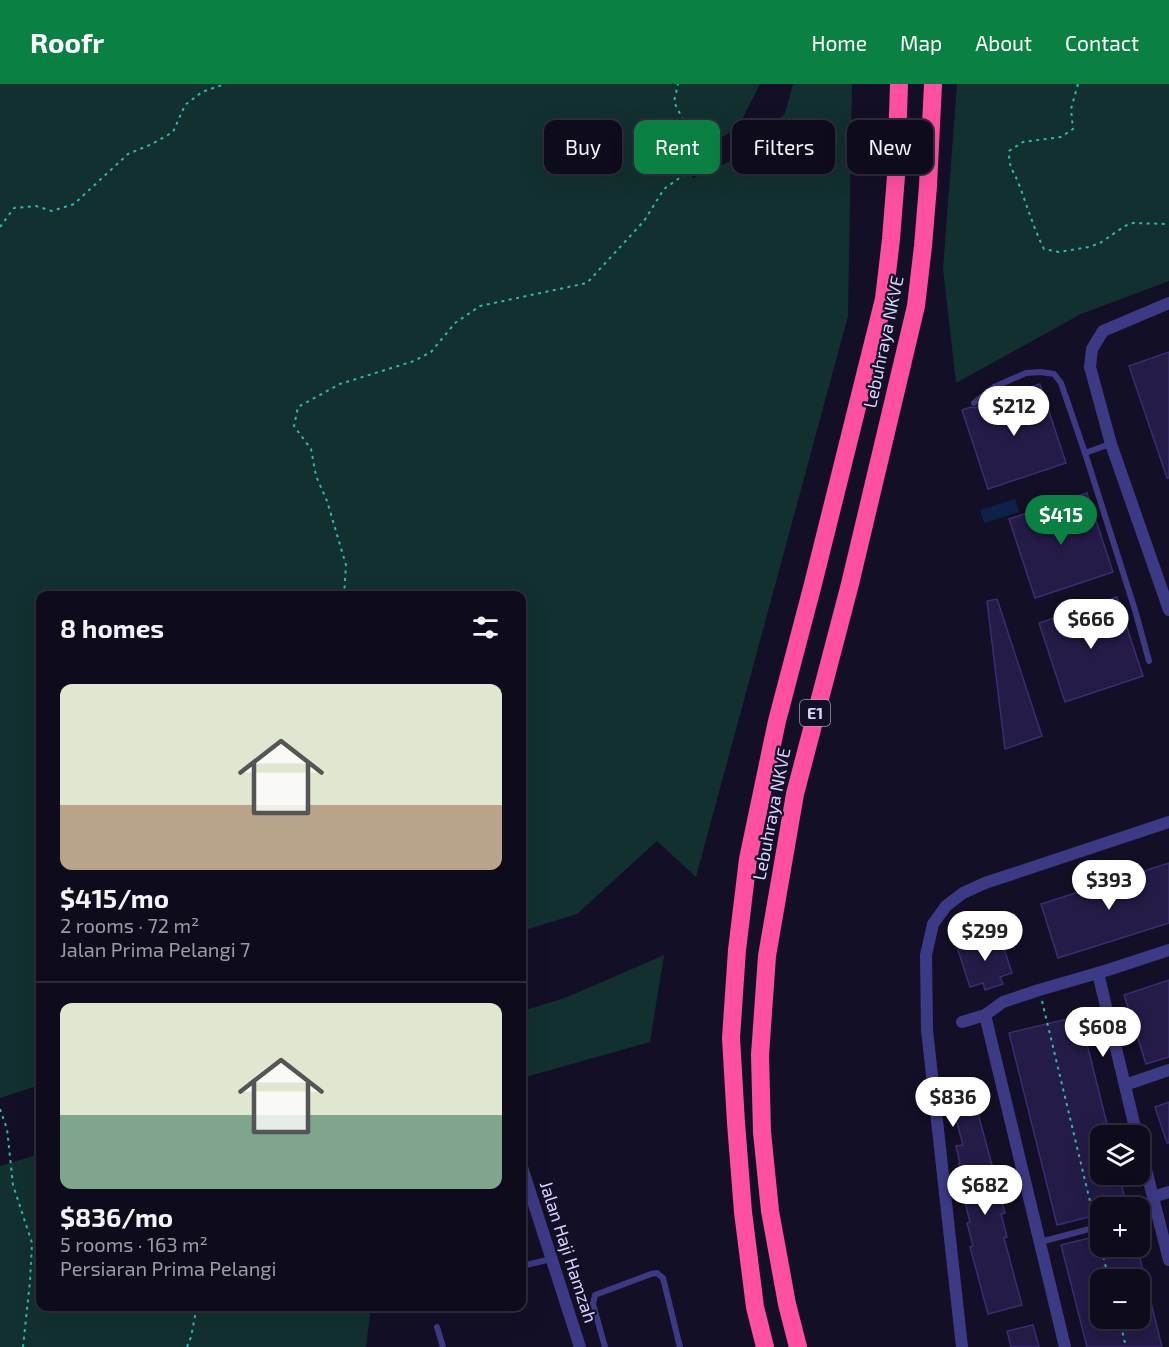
<!DOCTYPE html>
<meta charset="utf-8">
<style>
body{margin:0;font-family:"Exo 2",sans-serif;background:#171425;color:#f1f3f6;height:100vh;display:flex;flex-direction:column;font-size:22px;white-space:nowrap}
*{box-sizing:border-box;margin:0}
p{font-size:20px;color:#9b9ba3}
.icon{flex:none;width:33px;height:33px;fill:none;stroke:currentColor;stroke-width:2;stroke-linecap:round;stroke-linejoin:round}
.map{position:relative;flex:1;overflow:hidden}
.details{position:absolute;left:36px;top:507px;width:490px;height:720px;display:flex;flex-direction:column;background:#0e0b1c;border-radius:12px;box-shadow:0 6px 24px #0002,0 0 0 2px #2e2b3b}
.details>*{flex:none}
.top-card{position:absolute;left:544px;top:36px;width:534px;height:54px;display:flex;gap:12px}
.tools{position:absolute;left:1090px;top:1041px;display:grid;gap:12px}
.tools a{display:grid;place-items:center;width:60px;height:60px;border-radius:12px;background:#0e0b1c;box-shadow:0 6px 24px #0002,0 0 0 2px #2e2b3b;font-size:30px}
.price{position:absolute;translate:-50% -51px;padding:0 14px;border-radius:21px;background:#fff;color:#222;font-size:20px;line-height:39px;filter:drop-shadow(0 2px 3px #0008)}
.price::after{content:'';position:absolute;left:50%;top:36px;width:18px;height:14px;margin-left:-9px;background:inherit;clip-path:polygon(0 0,100% 0,50% 100%)}
.price.on{background:#0b8043;color:#fff}
ul{padding:0;list-style:none}
li{display:grid;align-content:center;gap:12px;height:318px;padding:0 24px}
li+li{border-top:2px solid #2e2b3b}
li span{display:grid;place-items:center;height:186px;border-radius:12px;color:#555}
li>.icon{margin-inline-start:auto}
span .icon{width:108px;height:108px;fill:#fffc;stroke-width:1}
li b{font-size:26px}
h2{display:flex;justify-content:space-between;align-items:center;height:72px;padding:0 24px;font-size:26px}
.pill{padding:0 21px;border-radius:12px;background:#0e0b1c;box-shadow:0 6px 24px #0002,0 0 0 2px #2e2b3b;font-size:21px;line-height:54px}
.pill.on{background:#0b8043;color:#fff}
header{display:flex;align-items:center;gap:36px;box-sizing:border-box;height:84px;padding:0 30px;background:#0b8043;color:#fff}
header strong{font-size:28px}
nav{display:flex;gap:33px;margin-inline-start:auto;font-size:21px}
.map>svg:first-child{display:block}
.green{fill:#12302f}
.water{fill:#0c2248}
.building{fill:#241b47;stroke:#3b2d73;stroke-width:1.5;fill-rule:evenodd}
.lines{fill:none;stroke-linecap:round;stroke-linejoin:round}
.path{stroke:#2fb8b0;stroke-width:2;stroke-dasharray:3 4.5;stroke-linecap:butt}
.lane{stroke:#3d3a85;stroke-width:6}
.street{stroke:#3d3a85;stroke-width:12}
.highway{stroke:#ff4fa3;stroke-width:18}
.labels{text-anchor:middle;stroke-width:4.5;stroke-linejoin:round;paint-order:stroke}
.shield{fill:#130f26;stroke:#9e99be;stroke-width:1.5}
.shield-label{font-size:16px;font-weight:bold;fill:#d9d4ff}
.street-label{font-size:18px;fill:#d9d4ff;stroke:#130f26}
</style>
<header>
<strong>Roofr</strong>
<nav><a>Home</a><a>Map</a><a>About</a><a>Contact</a></nav>
</header>
<div class="map">
<svg width="1169" height="1263" viewBox="0 0 1169 1263">
<rect width="100%" height="100%" fill="#130f26"/>
<g class="green">
<polygon points="0,0 760,0 737,45 688,72 693,94 751,68 785,29 793,0 852,0 848,232 696,793 657,757 577,830 522,847 522,512 40,512 40,1001 0,1014"/>
<polygon points="957,0 1169,0 1169,197 1081,230 956,299 943,185"/>
<polygon points="664,871 650,958 522,994 522,927 565,914"/>
<polygon points="40,1070 40,1222 371,1223 366,1263 0,1263 0,1082"/>
</g>
<polygon class="water" points="1015,415 1019,428 984,439 980,426"/>
<g class="building">
<polygon points="1169,268 1169,394 1167,394 1129,282"/>
<polygon points="1040,300 1066,379 988,405 962,326 971,323 975,324 982,320"/>
<polygon points="1087,409 1113,488 1035,514 1009,435"/>
<polygon points="1117,513 1143,592 1065,618 1039,539"/>
<polygon points="997,515 1042,652 1005,665 987,517"/>
<polygon points="1169,779 1169,839 1058,874 1041,820"/>
<polygon points="999,849 1012,889 1000,893 1003,900 985,906 983,899 970,903 957,863"/>
<polygon points="1169,896 1169,973 1146,980 1124,911"/>
<polygon points="1080,932 1110,1052 1101,1052 1101,1090 1119,1090 1127,1124 1101,1124 1101,1130 1057,1141 1009,949"/>
<polygon points="1169,1018 1169,1059 1167,1059 1155,1023"/>
<polygon points="976,1022 1005,1129 1001,1130 1007,1153 1004,1154 1022,1221 988,1230 970,1163 973,1162 967,1139 970,1138 964,1115 968,1114 959,1079 960,1079 956,1062 963,1061 954,1028"/>
<path d="M 1101,1151 L 1101,1162 L 1137,1162 L 1162,1263 L 1087,1263 L 1061,1161 ZM 1101,1196 L 1140,1196 L 1140,1234 L 1101,1234 Z"/>
<polygon points="1033,1241 1039,1263 1011,1263 1007,1247"/>
</g>
<g class="lines">
<g class="path">
<path d="M 1078,0 L 1071,25 L 1073,45 L 1061,53 L 1023,58 L 1009,67 C 1009,84 1012,84 1018,98 C 1027,121 1033,143 1044,165 L 1059,168 L 1089,163 L 1100,159 L 1125,142 L 1133,139 L 1169,140"/>
<polyline points="0,143 14,124 36,122 52,127 74,120 128,70 152,60 173,48 185,21 202,8 225,0"/>
<polyline points="344,512 346,481 327,417 316,392 311,365 294,342 298,323 340,300 414,277 431,268 455,239 480,222 587,199 644,137 664,105 699,80 699,67 674,18 678,0"/>
<polyline points="1042,917 1094,1134"/>
<polyline points="0,1025 7,1045 13,1101 32,1159 30,1197 23,1263"/>
<polyline points="1098,1151 1109,1196"/>
<polyline points="1119,1234 1126,1263"/>
<polyline points="187,1263 191,1253 197,1222"/>
</g>
<g class="lane">
<polyline points="974,319 994,303 1026,289 1041,288 1054,290 1061,299 1085,369 1110,360"/>
<polyline points="1085,369 1135,526 1149,577"/>
<polyline points="1140,1129 1152,1114"/>
<polyline points="1040,1158 1101,1142"/>
<polyline points="522,1182 551,1175"/>
<polyline points="437,1243 443,1263"/>
<polyline points="605,1263 593,1220 595,1211 651,1190 657,1189 663,1194 680,1263"/>
</g>
<g class="street">
<polyline points="1169,219 1103,247 1092,265 1090,283 1111,360 1169,526"/>
<polyline points="1098,889 1137,1052"/>
<polyline points="985,931 1065,1263"/>
<polyline points="962,938 985,931 1003,918 1039,906 1108,886 1169,866"/>
<polyline points="1125,1001 1169,986"/>
<polyline points="1140,1062 1169,1176"/>
<polyline points="522,1083 580,1263"/>
<polyline points="1153,1113 1169,1108"/>
<polyline points="962,1263 927,946 926,871 933,840 946,822 963,809 985,799 1169,738"/>
</g>
<g class="highway">
<polyline points="765,1263 755,1223 743,1128 736,1039 731,954 737,866 748,775 777,637 813,500 884,215 891,155 896,92 899,0"/>
<polyline points="798,1263 787,1220 770,1127 762,1048 760,971 767,872 795,710 850,500 916,222 923,162 928,102 933,0"/>
</g>
</g>
<g class="labels">
<rect class="shield" x="800" y="616" width="30" height="26" rx="4.5"/>
<g class="shield-label">
<text x="815" y="635">E1</text>
</g>
<g class="street-label">
<text transform="translate(884 258) rotate(-78)" y="6">Lebuhraya NKVE</text>
<text transform="translate(772 730) rotate(-79)" y="6">Lebuhraya NKVE</text>
<text transform="translate(568 1168) rotate(72)" y="6">Jalan Haji Hamzah</text>
</g>
</g>
</svg>
<div class="tools">
<a><svg class="icon" aria-label="layers" viewBox="0 0 24 24"><path d="M12 4l9 5-9 5-9-5zM3 14l9 5 9-5"/></svg></a>
<a>+</a>
<a>−</a>
</div>
<b class="price" style="left:1014px;top:353px">$212</b>
<b class="price on" style="left:1061px;top:462px">$415</b>
<b class="price" style="left:1091px;top:566px">$666</b>
<b class="price" style="left:1109px;top:827px">$393</b>
<b class="price" style="left:985px;top:878px">$299</b>
<b class="price" style="left:1103px;top:974px">$608</b>
<b class="price" style="left:953px;top:1044px">$836</b>
<b class="price" style="left:985px;top:1132px">$682</b>
<div class="top-card">
<a class="pill">Buy</a>
<a class="pill on">Rent</a>
<a class="pill">Filters</a>
<a class="pill">New</a>
</div>
<section class="details">
<h2>8 homes<svg class="icon" aria-label="filters" viewBox="0 0 24 24"><path d="M4 7h16M4 17h16"/><circle cx="9" cy="7" r="2"/><circle cx="15" cy="17" r="2"/></svg></h2>
<ul>
<li><span style="background:linear-gradient(#dfe7d0 65%,#b9a48a 0)"><svg class="icon" aria-label="home" viewBox="0 0 24 24"><path d="M3 11l9-7 9 7M6 9v11h12V9"/></svg></span><div><b>$415/mo</b><p>2 rooms · 72 m²</p><p>Jalan Prima Pelangi 7</p></div></li>
<li><span style="background:linear-gradient(#dfe7d0 60%,#7fa58c 0)"><svg class="icon" aria-label="home" viewBox="0 0 24 24"><path d="M3 11l9-7 9 7M6 9v11h12V9"/></svg></span><div><b>$836/mo</b><p>5 rooms · 163 m²</p><p>Persiaran Prima Pelangi</p></div></li>
</ul>
</section>
</div>
